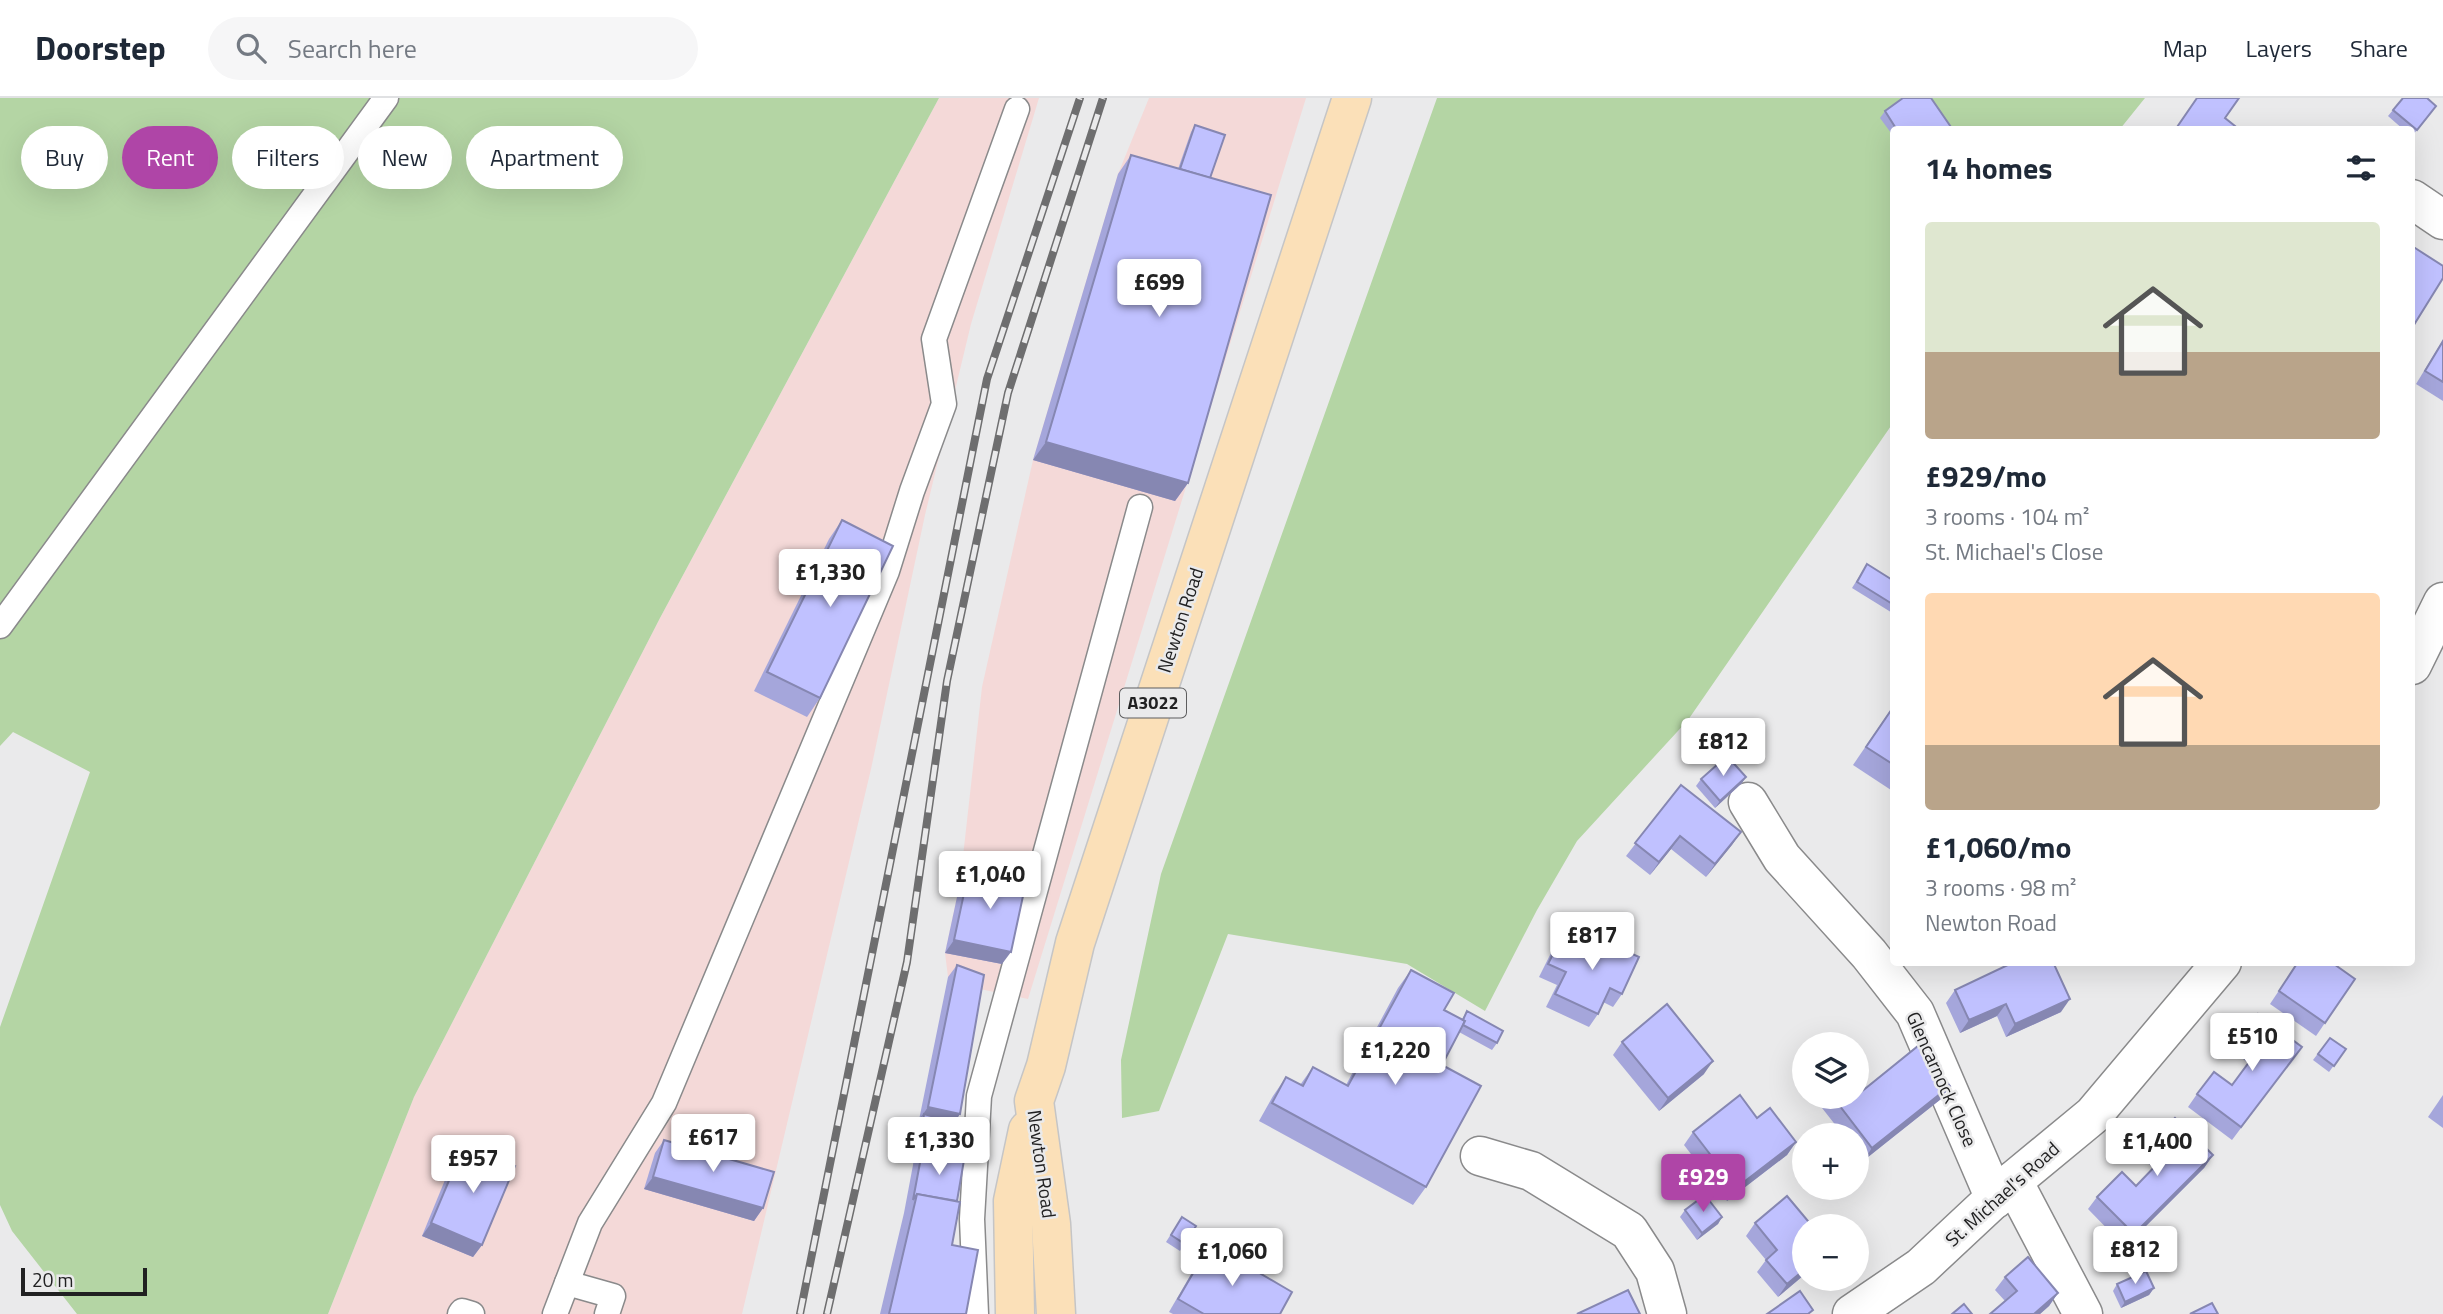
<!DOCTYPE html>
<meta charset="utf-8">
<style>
body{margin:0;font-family:"Titillium Web",sans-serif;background:#f6f6f7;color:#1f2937;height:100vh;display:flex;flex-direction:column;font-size:26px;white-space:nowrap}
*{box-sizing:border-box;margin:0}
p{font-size:23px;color:#747a83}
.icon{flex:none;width:38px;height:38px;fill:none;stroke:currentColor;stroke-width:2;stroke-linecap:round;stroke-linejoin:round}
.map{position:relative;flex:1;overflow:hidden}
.side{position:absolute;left:1890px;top:28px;width:525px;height:840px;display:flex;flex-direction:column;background:#fff;border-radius:7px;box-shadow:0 7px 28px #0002}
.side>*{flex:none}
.guide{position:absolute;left:21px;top:28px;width:665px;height:63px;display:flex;gap:14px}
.fabs{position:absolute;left:1792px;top:934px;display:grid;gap:14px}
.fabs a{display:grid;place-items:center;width:77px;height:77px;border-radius:50%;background:#fff;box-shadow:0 7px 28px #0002;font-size:35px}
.scale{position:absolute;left:21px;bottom:18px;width:126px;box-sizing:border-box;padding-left:7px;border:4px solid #212122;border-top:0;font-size:19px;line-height:24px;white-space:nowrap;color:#212122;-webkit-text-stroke:5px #eaeaeb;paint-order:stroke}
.price{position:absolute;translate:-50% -60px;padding:0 16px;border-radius:7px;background:#fff;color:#222;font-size:23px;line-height:46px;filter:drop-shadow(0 2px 4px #0008)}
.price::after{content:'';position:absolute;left:50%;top:42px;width:21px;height:16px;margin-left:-10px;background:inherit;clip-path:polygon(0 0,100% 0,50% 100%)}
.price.on{background:#af45a7;color:#fff}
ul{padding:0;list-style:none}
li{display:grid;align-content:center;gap:14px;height:371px;padding:0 35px}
li span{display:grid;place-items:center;height:217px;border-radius:7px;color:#555}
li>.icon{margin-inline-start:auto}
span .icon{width:126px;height:126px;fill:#fffc;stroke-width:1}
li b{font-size:30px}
h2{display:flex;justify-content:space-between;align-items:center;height:84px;padding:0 35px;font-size:30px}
.tag{padding:0 24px;border-radius:32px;background:#fff;box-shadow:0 7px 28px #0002;font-size:24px;line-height:63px}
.tag.on{background:#af45a7;color:#fff}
header{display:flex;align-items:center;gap:42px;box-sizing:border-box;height:98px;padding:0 35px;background:#fff;border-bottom:2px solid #e0e1e3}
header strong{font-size:33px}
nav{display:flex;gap:38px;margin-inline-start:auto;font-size:24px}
.search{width:490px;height:63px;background:#f6f6f7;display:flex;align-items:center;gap:18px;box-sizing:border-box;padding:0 24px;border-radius:38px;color:#747a83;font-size:26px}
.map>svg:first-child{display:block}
.industrial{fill:#f4d9d8}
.green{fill:#b4d5a4}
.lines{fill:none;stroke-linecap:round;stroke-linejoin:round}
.service-casing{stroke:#8a8a8b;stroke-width:27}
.minor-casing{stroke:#8a8a8b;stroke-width:41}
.tertiary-casing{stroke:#8a8a8b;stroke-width:41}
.primary-casing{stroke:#c5c5c6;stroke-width:41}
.service{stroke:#fff;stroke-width:24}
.minor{stroke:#fff;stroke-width:38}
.tertiary{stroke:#fff;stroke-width:38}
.primary{stroke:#fbe0b8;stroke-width:38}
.rail-casing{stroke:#6e6e6f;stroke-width:8}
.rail{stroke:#eaeaeb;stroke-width:5;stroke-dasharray:16;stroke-linecap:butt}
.wall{fill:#a5a6db}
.shaded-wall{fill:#8687b2}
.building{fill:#c0c1ff;stroke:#8687b2;stroke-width:2}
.labels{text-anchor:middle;stroke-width:5;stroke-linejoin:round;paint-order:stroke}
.shield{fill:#eaeaeb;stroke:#5d5d5e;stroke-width:2}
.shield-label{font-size:18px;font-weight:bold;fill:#212122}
.street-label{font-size:19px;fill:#212122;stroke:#eaeaeb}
</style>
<header>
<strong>Doorstep</strong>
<div class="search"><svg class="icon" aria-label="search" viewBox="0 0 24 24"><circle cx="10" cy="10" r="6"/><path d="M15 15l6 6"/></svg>Search here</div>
<nav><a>Map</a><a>Layers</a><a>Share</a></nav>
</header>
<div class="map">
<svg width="2443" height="1216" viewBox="0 0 2443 1216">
<rect width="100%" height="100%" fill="#eaeaeb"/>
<g class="industrial">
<polygon points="939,0 1039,0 971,226 925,417 871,671 742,1216 328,1216 414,999 660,520"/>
<polygon points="1149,0 1306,0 1028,901 975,890 948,879 945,855 960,785 982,589 1033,362 1118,76"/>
</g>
<g class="green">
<polygon points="0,0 939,0 660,520 414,999 328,1216 77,1216 12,1133 0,1107 0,929 90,674 13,634 0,648"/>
<polygon points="1437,0 2145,0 2120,31 1894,32 1893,325 1688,622 1577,743 1537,812 1485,913 1407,866 1228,836 1159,1013 1122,1020 1121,962 1161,776"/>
</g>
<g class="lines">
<g class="service-casing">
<g id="service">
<polyline points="0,528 386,0"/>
<polyline points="567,1185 613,1198 607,1216"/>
<polyline points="460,1216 462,1213 472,1216"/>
<polyline points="555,1216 590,1125 664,1005 887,473 912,393 944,306 934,241 1017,11"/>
<polyline points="976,1216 972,1121 979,998 1140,409"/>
</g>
</g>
<g class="minor-casing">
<g id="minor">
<polyline points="2412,101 2443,122"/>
<polyline points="1748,704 1782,760 1869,856 1915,915 1995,1101"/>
<polyline points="1480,1058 1531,1073 1629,1133 1655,1173 1667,1216"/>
<polyline points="2013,1083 2083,1216"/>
</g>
</g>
<g class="tertiary-casing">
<g id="tertiary">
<polyline points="2412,567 2443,504"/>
<polyline points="1852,1216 1921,1169 2013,1083 2093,1017 2222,864"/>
</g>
</g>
<g class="primary-casing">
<g id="primary">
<polyline points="1015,1216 1013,1103 1028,1032"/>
<polyline points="1056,1216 1051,1126 1034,1003 1046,968 1075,845 1352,0"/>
</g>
</g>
<use href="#service" class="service"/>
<use href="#minor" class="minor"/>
<use href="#tertiary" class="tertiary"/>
<use href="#primary" class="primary"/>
<g class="rail-casing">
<g id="rail">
<polyline points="800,1216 987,281 1080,0"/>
<polyline points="827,1216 907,864 947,583 1008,295 1103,0"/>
</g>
</g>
<use href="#rail" class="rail"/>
</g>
<g class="wall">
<polygon points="2393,12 2432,14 2412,38 2412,32 2404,32 2388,18"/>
<polygon points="1885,13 1953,32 1894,32 1894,39 1880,20"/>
<polygon points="1195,27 1210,80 1188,385 1175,403 1033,362 1118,76 1131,57 1178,71 1191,34"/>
<polygon points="2443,242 2443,303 2416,286"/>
<polygon points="842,422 820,600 807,619 754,593 829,441"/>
<polygon points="1867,466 1894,483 1894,516 1852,490"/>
<polygon points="1894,607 1894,694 1853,667"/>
<polygon points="1701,681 1742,685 1715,710 1696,688"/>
<polygon points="1681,687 1741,734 1706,779 1671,751 1650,777 1626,758"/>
<polygon points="969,772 1002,866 945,855 960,785"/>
<polygon points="1562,838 1597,855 1605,843 1622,896 1613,909 1603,904 1598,916 1589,929 1546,909 1557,887 1539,879 1553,851"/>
<polygon points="2298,864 2355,881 2316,938 2270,906"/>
<polygon points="957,867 960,1016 954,1025 960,1061 952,1147 966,1216 880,1216 904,1115 913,1067 919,1022 948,879"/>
<polygon points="1411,872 1444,912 1462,921 1467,913 1497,945 1492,952 1459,934 1442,967 1426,1089 1413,1107 1259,1023 1273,998 1286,979 1300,987 1313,969 1346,987 1398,890"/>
<polygon points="1955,892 2061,914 2006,939 1997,918 1960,935 1946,905"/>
<polygon points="2241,939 2302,949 2232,1042 2188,1009 2197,996 2232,987 2248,965 2232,952"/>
<polygon points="2330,940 2346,951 2329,974 2313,962"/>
<polygon points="1622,944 1704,976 1659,1013 1613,957"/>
<polygon points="1950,988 1941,1001 1863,1063 1857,1055 1857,1038 1844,1038 1815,1001 1817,999 1857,999 1861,994"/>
<polygon points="2443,997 2443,1030 2428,1019"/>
<polygon points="1757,1020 1796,1044 1787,1057 1727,1103 1684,1047 1693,1034"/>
<polygon points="664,1042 763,1110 754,1123 644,1091 655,1055"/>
<polygon points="2150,1045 2213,1057 2204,1070 2125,1149 2088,1111 2097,1099 2136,1088 2153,1070 2141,1058"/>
<polygon points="464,1047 482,1147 473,1159 422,1138 454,1060"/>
<polygon points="1685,1112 1722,1119 1718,1126 1697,1142 1680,1119"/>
<polygon points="1182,1119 1196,1128 1180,1153 1166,1144"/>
<polygon points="1755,1125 1804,1129 1804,1177 1778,1199 1757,1174 1766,1162 1746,1138"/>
<polygon points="1210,1146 1280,1216 1173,1216 1169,1214 1201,1159"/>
<polygon points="2005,1179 2058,1195 2049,1208 2040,1216 1990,1216 2005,1203 1995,1192"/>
<polygon points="2117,1186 2154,1190 2149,1197 2121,1210 2113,1193"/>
</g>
<g class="shaded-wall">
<polygon points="1046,344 1188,385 1175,403 1033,362"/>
<polygon points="1746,679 1742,685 1715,710 1720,703"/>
<polygon points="1741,734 1732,747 1706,779 1715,766"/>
<polygon points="1680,738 1671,751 1650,777 1659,764"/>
<polygon points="954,842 1011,854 1002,866 945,855"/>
<polygon points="2070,901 2061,914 2006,939 2015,926"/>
<polygon points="2006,906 1997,918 1960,935 1969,922"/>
<polygon points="1713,963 1704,976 1659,1013 1668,1000"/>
<polygon points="1950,988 1941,1001 1863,1063 1872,1050"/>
<polygon points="928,1009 960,1016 951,1029 924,1016 919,1022"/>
<polygon points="1796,1044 1787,1057 1727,1103 1736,1090"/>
<polygon points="2213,1057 2204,1070 2125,1149 2134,1136"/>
<polygon points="653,1079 763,1110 754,1123 644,1091"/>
<polygon points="1722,1119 1718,1126 1697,1142 1702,1135"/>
<polygon points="431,1125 482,1147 473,1159 422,1138"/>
<polygon points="1804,1172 1804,1177 1778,1199 1787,1186"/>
<polygon points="2154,1190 2149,1197 2121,1210 2125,1204"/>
<polygon points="2058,1195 2049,1208 2040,1216 2034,1216"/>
</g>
<g class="building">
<polygon points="1903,0 1931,0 1953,32 1897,32 1885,13"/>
<polygon points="2197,0 2239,0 2225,20 2240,32 2175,32"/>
<polygon points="2403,0 2427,0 2436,8 2417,32 2393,12"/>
<polygon points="1195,27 1225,37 1210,80 1180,71"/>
<polygon points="1131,57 1271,97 1188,385 1046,344"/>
<polygon points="2412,148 2443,168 2443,180 2412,230"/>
<polygon points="2443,243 2443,284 2425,273"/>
<polygon points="842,422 893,448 820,600 767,574"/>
<polygon points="1867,466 1894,483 1894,507 1857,484"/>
<polygon points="1894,608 1894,667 1866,649"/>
<polygon points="1727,658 1746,679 1720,703 1701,681"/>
<polygon points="1681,687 1741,734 1715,766 1680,738 1659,764 1635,745"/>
<polygon points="969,772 1026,784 1011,854 954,842"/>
<polygon points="1562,838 1599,856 1605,843 1639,859 1622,896 1610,890 1598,916 1555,896 1566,874 1548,866"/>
<polygon points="2014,864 2053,864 2070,901 2015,926 2006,906 1969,922 1955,892"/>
<polygon points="2298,864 2331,864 2355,881 2325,925 2279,893"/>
<polygon points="957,867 984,877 960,1016 928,1009"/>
<polygon points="1411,872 1454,895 1444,912 1465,923 1442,967 1481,988 1426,1089 1272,1005 1286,979 1303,988 1313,969 1348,988"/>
<polygon points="1667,906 1713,963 1668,1000 1622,944"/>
<polygon points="1467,913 1503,933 1497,945 1463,927 1465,923 1463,922"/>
<polygon points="2258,916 2302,949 2241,1029 2197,996 2214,974 2232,987 2258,952 2241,939"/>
<polygon points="2330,940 2346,951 2334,968 2318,956"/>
<polygon points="1918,948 1950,988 1872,1050 1833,999 1857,999 1857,988 1861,994"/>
<polygon points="1740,997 1757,1020 1770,1010 1796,1044 1736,1090 1693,1034"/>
<polygon points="924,1016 966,1028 960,1061 922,1054 918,1060"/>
<polygon points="2175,1020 2213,1057 2134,1136 2097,1099 2122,1074 2136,1088 2164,1059 2150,1045"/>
<polygon points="664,1042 774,1074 763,1110 653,1079"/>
<polygon points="464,1047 515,1068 482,1147 431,1125"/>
<polygon points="922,1054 964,1062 957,1103 917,1096 913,1102"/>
<polygon points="917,1096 960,1104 952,1147 978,1152 966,1216 889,1216"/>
<polygon points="1705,1097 1722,1119 1702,1135 1685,1112"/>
<polygon points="1787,1098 1813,1129 1804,1129 1804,1172 1787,1186 1766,1162 1777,1152 1755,1125"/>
<polygon points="1182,1119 1196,1128 1185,1146 1171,1137"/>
<polygon points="1210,1146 1292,1194 1280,1216 1204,1216 1178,1201"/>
<polygon points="2028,1159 2058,1195 2034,1216 1990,1216 2017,1193 2005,1179"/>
<polygon points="2146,1173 2154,1190 2125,1204 2117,1186"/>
<polygon points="1628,1192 1640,1216 1577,1216"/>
<polygon points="1800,1193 1813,1212 1808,1216 1767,1216"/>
<polygon points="2212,1205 2218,1216 2190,1216"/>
<polygon points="1964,1206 1972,1216 1952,1216"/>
</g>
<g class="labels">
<rect class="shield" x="1120" y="590.5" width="66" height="29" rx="5"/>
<g class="shield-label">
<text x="1153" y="611">A3022</text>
</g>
<g class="street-label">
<text transform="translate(1180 522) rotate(-72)" y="7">Newton Road</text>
<text transform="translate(1942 981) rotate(66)" y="7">Glencarnock Close</text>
<text transform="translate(1042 1066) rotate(82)" y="7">Newton Road</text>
<text transform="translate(2002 1096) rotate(-42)" y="7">St. Michael's Road</text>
</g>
</g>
</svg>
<div class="fabs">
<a><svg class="icon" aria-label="layers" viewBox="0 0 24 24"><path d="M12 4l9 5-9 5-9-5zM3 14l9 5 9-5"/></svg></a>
<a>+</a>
<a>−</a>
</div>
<div class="scale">20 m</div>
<b class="price" style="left:1159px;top:221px">£699</b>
<b class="price" style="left:830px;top:511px">£1,330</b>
<b class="price" style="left:1723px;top:680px">£812</b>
<b class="price" style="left:990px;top:813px">£1,040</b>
<b class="price" style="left:1592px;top:874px">£817</b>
<b class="price" style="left:2252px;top:975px">£510</b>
<b class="price" style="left:1395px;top:989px">£1,220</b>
<b class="price" style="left:713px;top:1076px">£617</b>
<b class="price" style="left:939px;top:1079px">£1,330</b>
<b class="price" style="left:2157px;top:1080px">£1,400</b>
<b class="price" style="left:473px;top:1097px">£957</b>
<b class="price on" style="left:1703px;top:1116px">£929</b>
<b class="price" style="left:2135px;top:1188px">£812</b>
<b class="price" style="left:1232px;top:1190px">£1,060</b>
<div class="guide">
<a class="tag">Buy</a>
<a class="tag on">Rent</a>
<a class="tag">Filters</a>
<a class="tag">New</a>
<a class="tag">Apartment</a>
</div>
<section class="side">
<h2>14 homes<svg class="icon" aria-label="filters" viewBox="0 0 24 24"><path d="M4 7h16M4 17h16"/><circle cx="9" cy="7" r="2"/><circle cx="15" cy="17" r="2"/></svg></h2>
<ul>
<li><span style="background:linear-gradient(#dfe7d0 60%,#b9a48a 0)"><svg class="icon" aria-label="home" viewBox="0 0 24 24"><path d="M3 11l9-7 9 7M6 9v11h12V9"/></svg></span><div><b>£929/mo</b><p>3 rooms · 104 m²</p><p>St. Michael's Close</p></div></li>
<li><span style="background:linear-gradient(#ffd9b3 70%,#b9a48a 0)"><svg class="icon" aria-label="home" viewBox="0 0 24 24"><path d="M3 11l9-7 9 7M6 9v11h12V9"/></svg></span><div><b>£1,060/mo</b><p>3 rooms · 98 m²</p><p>Newton Road</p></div></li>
</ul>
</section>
</div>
